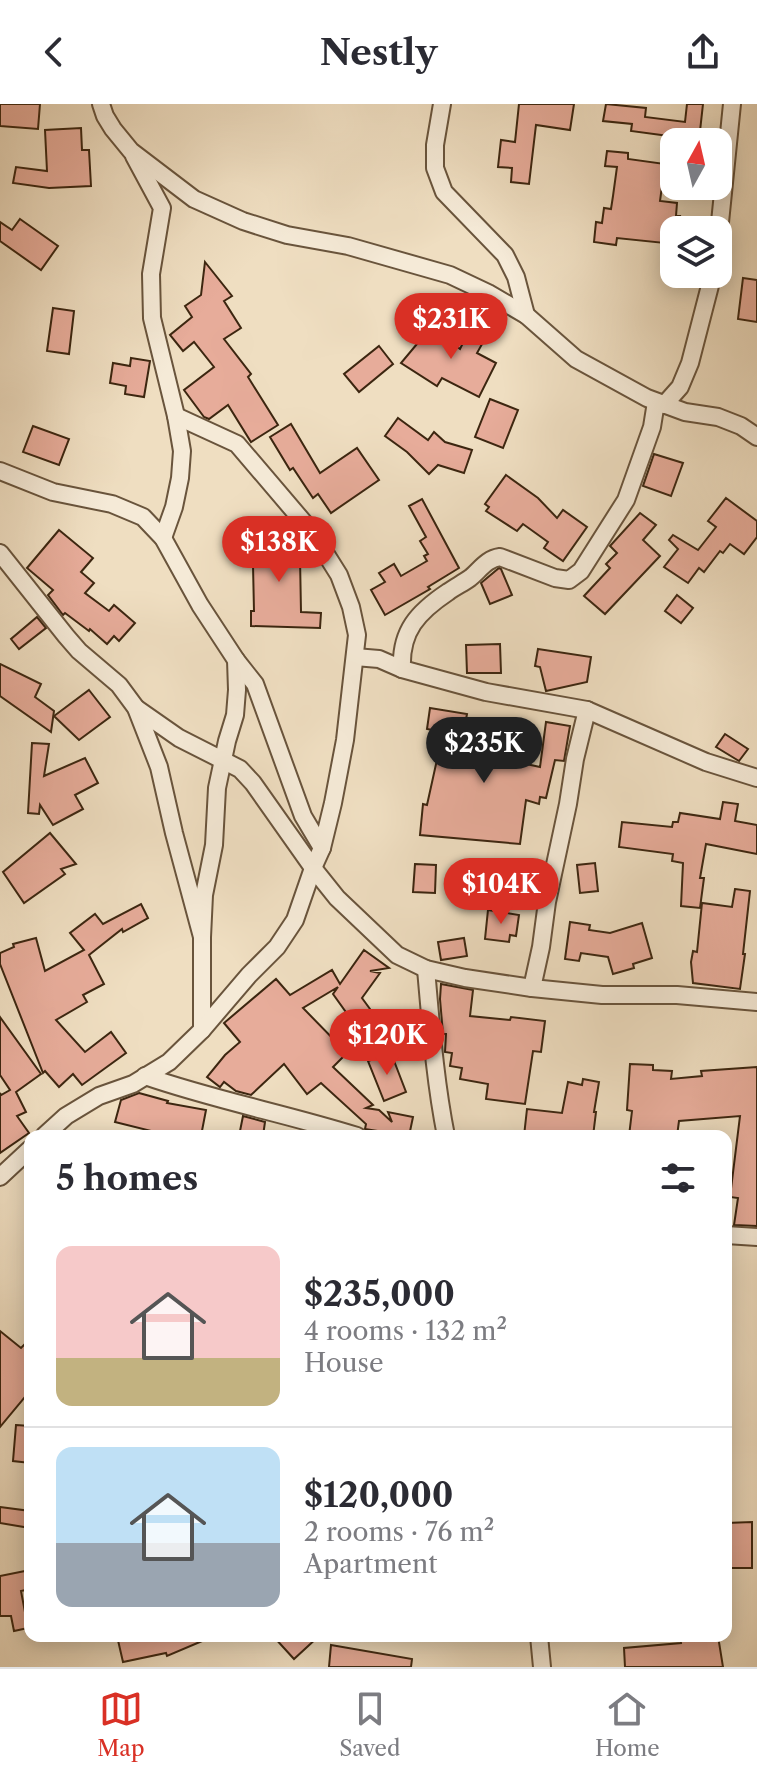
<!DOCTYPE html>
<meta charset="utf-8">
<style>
body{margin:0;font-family:"Libre Caslon Text",serif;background:#f7f7f7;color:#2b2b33;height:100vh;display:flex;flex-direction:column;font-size:30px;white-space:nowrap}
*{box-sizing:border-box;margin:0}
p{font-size:26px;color:#7c7c81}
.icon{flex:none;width:44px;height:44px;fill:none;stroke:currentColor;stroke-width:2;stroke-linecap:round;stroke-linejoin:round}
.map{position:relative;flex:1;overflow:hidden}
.details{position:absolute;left:24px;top:1026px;width:708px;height:512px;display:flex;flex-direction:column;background:#fff;border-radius:16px;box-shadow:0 4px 20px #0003}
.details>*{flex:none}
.needle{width:52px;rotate:8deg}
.controls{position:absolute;left:660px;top:24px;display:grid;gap:16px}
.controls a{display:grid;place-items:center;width:72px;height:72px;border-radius:16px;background:#fff;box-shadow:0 4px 20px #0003;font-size:40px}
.price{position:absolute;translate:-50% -68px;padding:0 18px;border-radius:28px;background:#d93025;color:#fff;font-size:26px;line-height:52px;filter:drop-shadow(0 2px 4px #0008)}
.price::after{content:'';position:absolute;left:50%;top:48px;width:24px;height:18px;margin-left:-12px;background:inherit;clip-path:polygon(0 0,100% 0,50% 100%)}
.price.current{background:#222;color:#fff}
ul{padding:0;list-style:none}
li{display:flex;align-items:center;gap:24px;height:200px;padding:0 32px}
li+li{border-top:2px solid #e1e1e2}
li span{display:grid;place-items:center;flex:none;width:224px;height:160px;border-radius:16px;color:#555}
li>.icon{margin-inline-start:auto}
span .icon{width:96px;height:96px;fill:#fffc;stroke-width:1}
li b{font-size:34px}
h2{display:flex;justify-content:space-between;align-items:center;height:96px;padding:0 32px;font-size:34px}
header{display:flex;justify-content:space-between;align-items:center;height:104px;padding:0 32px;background:#fff;font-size:36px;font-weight:700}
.tab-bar{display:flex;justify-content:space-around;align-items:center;height:112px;border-top:2px solid #e1e1e2;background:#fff;font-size:22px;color:#7c7c81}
.tab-bar a{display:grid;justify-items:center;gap:4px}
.tab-bar .current{color:#d93025}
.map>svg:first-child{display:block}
.building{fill:#e7ac9a;stroke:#3c2610;stroke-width:2}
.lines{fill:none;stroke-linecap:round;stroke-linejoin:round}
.minor-casing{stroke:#69543c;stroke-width:20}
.minor{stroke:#f5ead7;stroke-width:16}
</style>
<header><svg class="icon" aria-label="back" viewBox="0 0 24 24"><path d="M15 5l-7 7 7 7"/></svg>Nestly<svg class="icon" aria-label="share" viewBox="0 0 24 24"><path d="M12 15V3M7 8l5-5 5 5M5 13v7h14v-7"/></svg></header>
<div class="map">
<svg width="757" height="1563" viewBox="0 0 757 1563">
<rect width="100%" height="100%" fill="#efdec1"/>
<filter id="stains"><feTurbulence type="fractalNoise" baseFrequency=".0025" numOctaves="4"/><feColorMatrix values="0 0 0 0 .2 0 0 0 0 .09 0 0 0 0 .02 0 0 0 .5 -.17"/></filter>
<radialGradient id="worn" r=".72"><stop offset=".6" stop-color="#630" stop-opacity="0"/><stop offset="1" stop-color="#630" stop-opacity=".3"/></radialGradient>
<g class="building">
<polygon points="0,0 40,0 38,25 0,22"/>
<polygon points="519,0 574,0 570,26 536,21 529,80 511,78 512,64 498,63 501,36 515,38"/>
<polygon points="606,0 646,4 645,13 685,18 687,0 703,0 699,36 631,27 632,20 603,17"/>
<polygon points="81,24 82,46 89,46 91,82 49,84 13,79 16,63 47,67 45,26"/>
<polygon points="607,47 628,49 628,55 665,60 660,97 677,99 676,112 680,112 678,126 674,126 674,140 617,134 616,141 594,138 596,118 602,119 604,104 611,105 613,92 617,63 605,62"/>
<polygon points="20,115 58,142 41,166 0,137 0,118 12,126"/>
<polygon points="205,158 232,192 224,197 241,224 224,235 251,270 248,273 278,321 251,338 228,301 209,315 204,313 184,286 214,263 194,238 183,247 170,231 192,213 185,202 201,191"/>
<polygon points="743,174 757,176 757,218 738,215"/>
<polygon points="53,204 74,207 69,250 47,247"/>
<polygon points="432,222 460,245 470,225 486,233 477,249 496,259 479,293 442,274 437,282 401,259"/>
<polygon points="379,242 393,260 359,288 344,270"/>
<polygon points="131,254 150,257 144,293 125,290 126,282 110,279 113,259 130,262"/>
<polygon points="490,295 518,306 503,344 475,333"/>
<polygon points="398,314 428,336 434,328 445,338 472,346 464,369 438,361 429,370 407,348 385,332"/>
<polygon points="291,320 320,369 357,344 379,376 331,409 318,390 313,394 293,364 290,366 270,333"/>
<polygon points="33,322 69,335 59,361 23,348"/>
<polygon points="654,350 683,359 671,392 643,382"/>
<polygon points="506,371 538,394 557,414 563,406 587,423 563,457 544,444 548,438 523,420 517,427 486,407 489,403 485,400"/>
<polygon points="726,394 757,417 757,433 744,450 730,440 723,449 720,447 704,468 699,464 688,479 664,463 678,445 669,436 673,431 698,446 716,423 708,417"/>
<polygon points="422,395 459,464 428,483 430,485 385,511 371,486 385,478 379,469 394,460 401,472 427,457 424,452 428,450 420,437 426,433 409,402"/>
<polygon points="640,409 656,421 643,436 660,452 605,510 584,492 610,464 606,460 617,449 610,442"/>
<polygon points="59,426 93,454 81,468 94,479 85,489 109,507 114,501 135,519 119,537 114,532 107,540 90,525 89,527 65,509 63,511 48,491 53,486 27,464"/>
<polygon points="300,431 304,453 300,454 301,508 321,509 320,524 251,522 251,507 254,507 253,461 250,461 247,439"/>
<polygon points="499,464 501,465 512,491 490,500 481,479"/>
<polygon points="677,491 693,504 681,519 665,507"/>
<polygon points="37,513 46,524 19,545 11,535"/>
<polygon points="500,540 501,569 467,569 466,541"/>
<polygon points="538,545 591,553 587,578 546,587 540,563 535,562"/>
<polygon points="0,560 41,580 35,593 54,607 51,628 0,592"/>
<polygon points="89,586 110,613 79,636 54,612"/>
<polygon points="430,604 467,610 460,647 508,654 508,656 540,663 546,618 570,622 564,657 555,656 546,694 540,693 539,700 526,696 520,740 420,731 423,700 427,701 440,642 431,640 433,626 427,625"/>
<polygon points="725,630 748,645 739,657 716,643"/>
<polygon points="32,639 49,640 44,672 85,654 98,679 75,691 83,705 53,721 40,701 39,710 28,709"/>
<polygon points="723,698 738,700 735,717 757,721 757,750 706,740 700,774 704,774 700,804 681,802 683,759 672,757 673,750 619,743 622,718 672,723 673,718 678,718 680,709 720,715"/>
<polygon points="50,729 76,760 61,765 65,770 24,799 3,768"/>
<polygon points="595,759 598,787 580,789 577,761"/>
<polygon points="415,760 436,761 435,789 413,788"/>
<polygon points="486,764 511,766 508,796 489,798 491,779 485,779"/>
<polygon points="735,785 750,787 743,850 745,850 740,885 693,879 691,858 693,847 697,848 702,799 732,803"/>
<polygon points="141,800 148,814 123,828 122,825 89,851 104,880 83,891 87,898 56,916 85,948 111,928 126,949 82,981 73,970 59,983 45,967 43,969 0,860 0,849 14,843 13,840 36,834 45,867 84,846 70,829 95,810 103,820"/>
<polygon points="488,806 519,811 516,832 510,831 509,838 485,835"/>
<polygon points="570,818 590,821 589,826 610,829 642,819 652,854 633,860 634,864 613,870 608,853 581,849 579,857 565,855"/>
<polygon points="464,834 467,852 441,856 438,838"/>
<polygon points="364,846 389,864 370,867 380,869 362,894 370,905 353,918 333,890 338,883 303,904 347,949 333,963 373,1001 366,1004 379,1006 392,1018 388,1008 413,1013 409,1032 365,1025 366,1020 321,979 307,990 284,960 251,991 236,987 224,978 220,983 207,973 225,951 240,938 224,919 276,875 290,891 332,866 340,880"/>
<polygon points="441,880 473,886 470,912 510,916 511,913 545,917 541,948 533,947 525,1000 486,995 488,980 460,975 462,964 450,962 452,949 445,948 446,930 443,930 440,895"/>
<polygon points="0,913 41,970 16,988 26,1008 17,1012 29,1029 0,1049 0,989 1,991 10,986 0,971"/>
<polygon points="391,949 406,988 384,997 368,957"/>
<polygon points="630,960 653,961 653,966 672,967 671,975 702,972 701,967 757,963 757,1122 734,1121 738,1094 730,1093 740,1012 679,1017 677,1032 629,1032 632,1007 627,1006"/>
<polygon points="583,975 599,978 594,1008 596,1008 593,1032 524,1032 527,1005 562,1009 568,978 582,981"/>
<polygon points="139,989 168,997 167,999 206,1006 201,1032 185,1032 160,1028 159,1029 115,1018 121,996"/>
<polygon points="243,1012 265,1018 263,1032 239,1032"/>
<polygon points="0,1227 21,1244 30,1235 30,1287 0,1323"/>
<polygon points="16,1321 30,1322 30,1359 13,1357"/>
<polygon points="0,1403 30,1407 30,1424 0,1419"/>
<polygon points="752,1418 752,1464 726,1464 726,1419"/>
<polygon points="30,1466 30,1485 21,1487 28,1524 14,1527 11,1512 0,1512 0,1472"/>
<polygon points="117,1532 214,1532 167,1552 166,1549 123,1558"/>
<polygon points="273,1532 319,1532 294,1555"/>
<polygon points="680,1532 718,1532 723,1563 625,1563 624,1544 681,1539"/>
<polygon points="331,1541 412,1555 411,1563 329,1563"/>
</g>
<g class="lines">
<g class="minor-casing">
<g id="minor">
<polyline points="101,0 105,12 113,25 131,47 194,95 243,117 287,131 348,142 450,171 488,189 526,211 576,255 647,294 685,308 718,313 741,322 757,333"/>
<polyline points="442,0 435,41 435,64 444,88 505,151 516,173 526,211"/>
<polyline points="134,52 162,104 151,170 152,214 176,312 182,347 180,374 174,403 163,434"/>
<polyline points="718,138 732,0"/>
<polyline points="664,301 680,283 690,259 713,170"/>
<polyline points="0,367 53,388 112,400 143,413 163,434 200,501 236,556 237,586 235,611 227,637 217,684 214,741 204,791 202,833"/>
<polyline points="0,449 66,532 79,547 119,581 136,604 159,663 174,729 202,833 202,926"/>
<polyline points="355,553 379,555 402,565 486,588 587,606 706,658 757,674"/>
<polyline points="236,556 255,580 303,712 322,744"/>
<path d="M 402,565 C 400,527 418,508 448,488 C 455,483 463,479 470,474 C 480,466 486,455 500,453 L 555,474 L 569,476 L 581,467 L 626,396 L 652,323 L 656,298"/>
<polyline points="136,604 179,634 240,665 253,679 313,764 337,794 397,851 426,865 465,874 532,884 602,891 677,891 757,898"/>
<path d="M 426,865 C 431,921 435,977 446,1032"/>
<polyline points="532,884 541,843 547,798 568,700 575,655 587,606"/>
<path d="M 145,972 C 214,996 287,1010 357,1032"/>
<polyline points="44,1032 66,1012 99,992 133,980 169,958 202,926 249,871 277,843 295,816 313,764 322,744 333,699 345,636 357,531 351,503 339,471 312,428 237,340 176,312"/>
<polyline points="0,1073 30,1045"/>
<polyline points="726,1131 757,1133"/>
<polyline points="539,1532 542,1563"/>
</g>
</g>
<use href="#minor" class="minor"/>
</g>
<rect width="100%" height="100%" filter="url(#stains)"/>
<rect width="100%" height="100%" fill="url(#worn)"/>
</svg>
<div class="controls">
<a><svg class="needle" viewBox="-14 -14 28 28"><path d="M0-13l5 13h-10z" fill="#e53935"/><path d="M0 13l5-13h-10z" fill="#7c7c81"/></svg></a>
<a><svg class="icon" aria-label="layers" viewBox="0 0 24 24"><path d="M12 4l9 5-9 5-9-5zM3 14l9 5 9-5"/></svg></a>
</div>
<b class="price" style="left:451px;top:257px">$231K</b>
<b class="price" style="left:279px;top:480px">$138K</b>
<b class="price current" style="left:484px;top:681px">$235K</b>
<b class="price" style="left:501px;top:822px">$104K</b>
<b class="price" style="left:387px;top:973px">$120K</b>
<section class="details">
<h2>5 homes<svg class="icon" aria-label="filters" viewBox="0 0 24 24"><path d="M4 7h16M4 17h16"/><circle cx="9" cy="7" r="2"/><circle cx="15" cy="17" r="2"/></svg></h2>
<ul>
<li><span style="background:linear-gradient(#f6c9c9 70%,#c2b280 0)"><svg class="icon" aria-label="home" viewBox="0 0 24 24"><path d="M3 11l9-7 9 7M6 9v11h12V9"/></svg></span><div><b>$235,000</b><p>4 rooms · 132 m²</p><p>House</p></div></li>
<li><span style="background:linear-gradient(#bfe0f5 60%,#9aa5b1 0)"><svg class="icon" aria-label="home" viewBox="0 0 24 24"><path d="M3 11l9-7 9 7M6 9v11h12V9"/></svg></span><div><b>$120,000</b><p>2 rooms · 76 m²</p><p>Apartment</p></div></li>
</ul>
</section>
</div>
<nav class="tab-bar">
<a class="current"><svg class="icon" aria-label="map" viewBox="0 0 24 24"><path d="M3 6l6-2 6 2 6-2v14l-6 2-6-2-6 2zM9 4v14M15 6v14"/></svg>Map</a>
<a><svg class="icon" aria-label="saved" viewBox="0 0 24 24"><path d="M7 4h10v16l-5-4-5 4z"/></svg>Saved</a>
<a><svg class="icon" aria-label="home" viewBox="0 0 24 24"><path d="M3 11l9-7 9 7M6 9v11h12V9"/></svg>Home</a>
</nav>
